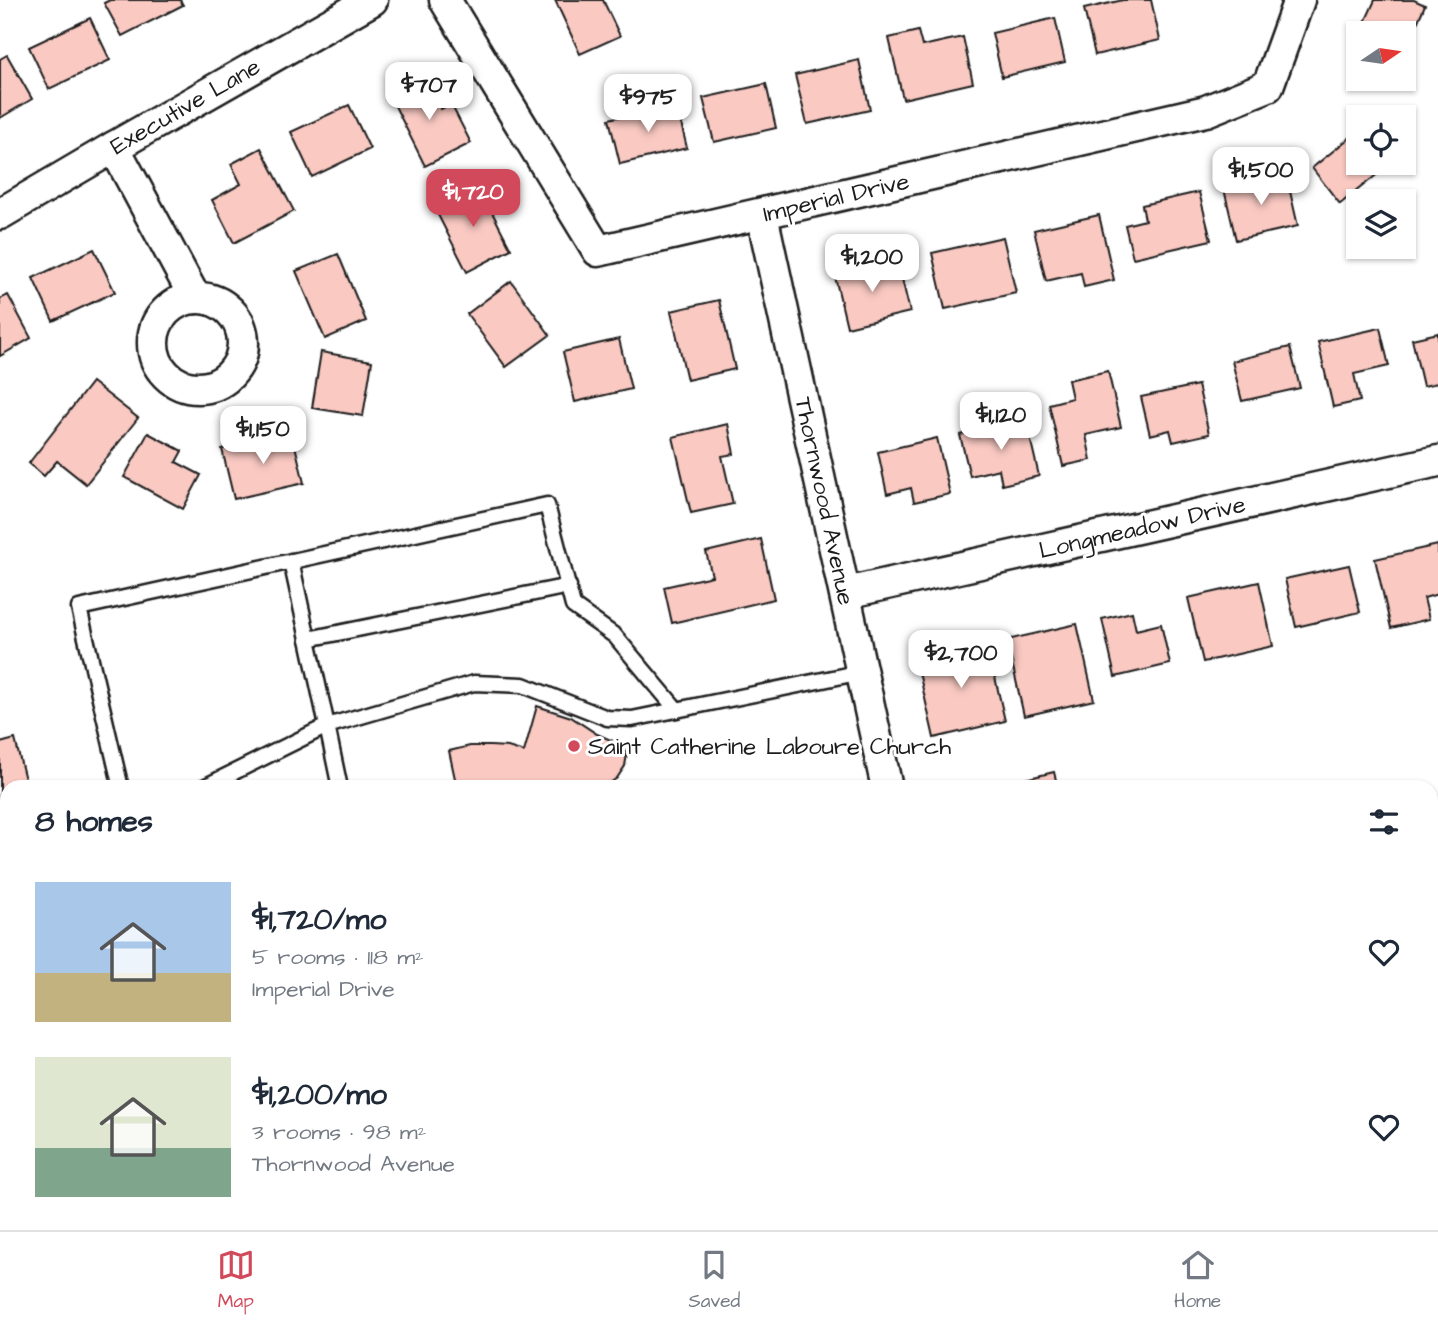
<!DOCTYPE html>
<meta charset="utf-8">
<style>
body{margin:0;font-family:"Architects Daughter",sans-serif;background:#f2f2f3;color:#1f2937;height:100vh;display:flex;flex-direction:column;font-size:26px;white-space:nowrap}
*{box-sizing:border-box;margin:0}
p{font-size:23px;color:#747a83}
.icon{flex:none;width:38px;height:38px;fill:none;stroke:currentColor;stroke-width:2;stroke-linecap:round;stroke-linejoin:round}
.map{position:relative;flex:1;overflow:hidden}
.side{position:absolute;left:0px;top:780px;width:1438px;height:450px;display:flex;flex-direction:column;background:#fff;border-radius:21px 21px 0 0;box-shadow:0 2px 5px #0004}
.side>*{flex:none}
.needle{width:46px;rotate:77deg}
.fabs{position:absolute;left:1346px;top:21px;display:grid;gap:14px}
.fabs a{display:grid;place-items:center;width:70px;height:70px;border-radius:0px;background:#fff;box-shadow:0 2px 5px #0004;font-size:35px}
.price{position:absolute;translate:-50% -60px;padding:0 16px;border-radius:14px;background:#fff;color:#222;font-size:23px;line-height:46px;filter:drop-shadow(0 2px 4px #0008)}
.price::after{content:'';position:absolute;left:50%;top:42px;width:21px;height:16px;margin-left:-10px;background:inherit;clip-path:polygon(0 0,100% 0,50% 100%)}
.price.current{background:#d1495b;color:#fff}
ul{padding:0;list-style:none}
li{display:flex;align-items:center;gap:21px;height:175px;padding:0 35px}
li span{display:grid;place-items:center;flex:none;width:196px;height:140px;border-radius:0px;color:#555}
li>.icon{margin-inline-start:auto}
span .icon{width:84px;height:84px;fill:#fffc;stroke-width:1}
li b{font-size:30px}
h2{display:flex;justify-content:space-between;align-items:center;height:84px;padding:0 35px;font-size:30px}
.tab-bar{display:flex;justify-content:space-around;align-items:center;height:98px;border-top:2px solid #e0e1e3;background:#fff;font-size:19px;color:#747a83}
.tab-bar a{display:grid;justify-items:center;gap:4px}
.tab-bar .current{color:#d1495b}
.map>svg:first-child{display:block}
.green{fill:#9fdfa7;stroke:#5e7e62;stroke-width:2}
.building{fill:#f9c9c2;stroke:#1c1c1c;stroke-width:2}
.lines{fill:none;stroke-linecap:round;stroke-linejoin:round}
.lane-casing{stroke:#1c1c1c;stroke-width:19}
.street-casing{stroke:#1c1c1c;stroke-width:35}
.lane{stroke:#fff;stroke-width:14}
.street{stroke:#fff;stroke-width:30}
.poi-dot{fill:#d1495b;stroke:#fff;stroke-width:2.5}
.labels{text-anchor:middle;stroke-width:6;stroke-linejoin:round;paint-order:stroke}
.street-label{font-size:24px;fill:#1c1c1c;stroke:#fff}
.poi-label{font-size:24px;fill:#1c1c1c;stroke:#fff;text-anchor:start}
</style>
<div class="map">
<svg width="1438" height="1230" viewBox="0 0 1438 1230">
<rect width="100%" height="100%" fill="#fff"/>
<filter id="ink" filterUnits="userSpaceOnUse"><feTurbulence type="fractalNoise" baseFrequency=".0143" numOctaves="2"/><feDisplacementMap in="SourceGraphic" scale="14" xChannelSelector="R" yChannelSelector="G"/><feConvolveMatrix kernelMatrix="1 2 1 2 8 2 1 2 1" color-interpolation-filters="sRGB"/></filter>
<g filter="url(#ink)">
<g class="green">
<polygon points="153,1223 538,1223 540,1230 155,1230"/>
<polygon points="637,1223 697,1223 699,1230 639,1230"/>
<polygon points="796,1223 955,1223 956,1230 797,1230"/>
</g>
<g class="building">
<polygon points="110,0 180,0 183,5 122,36 104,3"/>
<polygon points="555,0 603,0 620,36 580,54"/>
<polygon points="1123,0 1151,0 1160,40 1095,55 1084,9"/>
<polygon points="1375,0 1414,0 1425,5 1404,53 1404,33 1360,33"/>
<polygon points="90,18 110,60 49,89 29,47"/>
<polygon points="1055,18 1065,62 1002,77 992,33"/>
<polygon points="918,31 922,46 963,37 973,83 903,99 889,38"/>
<polygon points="7,55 32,99 0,118 0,59"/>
<polygon points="859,60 870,110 807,124 795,75"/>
<polygon points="424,76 441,109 451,104 471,143 425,166 389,94"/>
<polygon points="766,84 776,128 714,142 703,98"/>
<polygon points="676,103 687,148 620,164 609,119"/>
<polygon points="349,105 370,149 312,177 291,132"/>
<polygon points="1358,131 1358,163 1387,163 1389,165 1340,204 1312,168"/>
<polygon points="261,148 294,211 234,243 212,200 241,184 231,164"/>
<polygon points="1286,174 1298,226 1236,240 1224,189"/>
<polygon points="479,187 511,249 467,272 435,209"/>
<polygon points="1199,192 1211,240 1133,258 1125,225 1145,220 1142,205"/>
<polygon points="1099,215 1114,280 1084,287 1081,273 1046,281 1034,230"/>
<polygon points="1003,237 1016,293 945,309 932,253"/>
<polygon points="94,249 115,292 53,321 33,278"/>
<polygon points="338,254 366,321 325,339 296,271"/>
<polygon points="898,262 910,312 847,327 835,277"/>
<polygon points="511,281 550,335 506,367 467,314"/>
<polygon points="8,295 31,338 0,356 0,299"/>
<polygon points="719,300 735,369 687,380 671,311"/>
<polygon points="1380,328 1389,366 1354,374 1360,401 1333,407 1318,342"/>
<polygon points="1438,333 1438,383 1423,386 1412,339"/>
<polygon points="619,339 631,389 575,402 563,352"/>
<polygon points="1290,347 1300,388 1242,401 1232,361"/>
<polygon points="321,352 372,361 363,416 312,408"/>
<polygon points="1108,371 1121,427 1086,435 1091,460 1063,466 1049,404 1072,398 1068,380"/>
<polygon points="92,382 138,418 86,484 57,461 44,476 29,463"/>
<polygon points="1198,385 1209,434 1173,442 1170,430 1150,435 1141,397"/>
<polygon points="1026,420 1039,476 1002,485 999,469 970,476 960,435"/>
<polygon points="728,424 734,454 722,456 733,504 691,513 673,437"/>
<polygon points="148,433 182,451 176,462 201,475 183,509 124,477"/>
<polygon points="292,433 304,483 234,499 222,449"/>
<polygon points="937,438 950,494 914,502 911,488 887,494 878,452"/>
<polygon points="761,539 774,599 672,623 664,587 712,576 706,552"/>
<polygon points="1438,545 1438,594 1424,598 1429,619 1391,628 1375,559"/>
<polygon points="1349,565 1360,612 1296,627 1285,579"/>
<polygon points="1259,582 1273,646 1203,662 1188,598"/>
<polygon points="1132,612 1136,630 1161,624 1170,664 1115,677 1102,619"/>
<polygon points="1077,624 1094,700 1024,716 1007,640"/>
<polygon points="987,642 1005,721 934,738 916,659"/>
<polygon points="537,706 571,717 597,734 620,744 627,754 625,766 617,778 603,788 457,788 449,751 470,746 490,746 508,747 524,752"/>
<polygon points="15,739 27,788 7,788 7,798 0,800 0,743"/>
<polygon points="1054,772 1058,788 988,788"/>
<polygon points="7,930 7,960 1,932"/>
<polygon points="7,1030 7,1062 1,1063 0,1032"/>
<polygon points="1438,1191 1438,1230 1387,1230 1386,1223 1432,1223 1432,1193"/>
<polygon points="47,1223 89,1223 91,1230 48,1230"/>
<polygon points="539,1223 637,1223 639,1230 540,1230"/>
<polygon points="697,1223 796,1223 797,1230 699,1230"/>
</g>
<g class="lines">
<g class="lane-casing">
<g id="lane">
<polyline points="308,639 569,586"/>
<polyline points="121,788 79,608 547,505 573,606 615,636 677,710"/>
<polyline points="202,788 327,726 291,561"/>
<polyline points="340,788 327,726 474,683 523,685 607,718 632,719 862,672"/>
<polyline points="0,862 7,860"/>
</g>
</g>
<g class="street-casing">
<g id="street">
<polyline points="445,0 598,251 1206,111 1268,86 1299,0"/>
<polyline points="114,147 195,298"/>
<polyline points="0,214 114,147 372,0"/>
<polyline points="762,215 887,788"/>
<circle cx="198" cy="343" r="45"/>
<polyline points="846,593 1438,461"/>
<polyline points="1432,1090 1438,1088"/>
<polyline points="985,1223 986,1230"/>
</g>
</g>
<use href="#lane" class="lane"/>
<use href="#street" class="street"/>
</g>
</g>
<circle class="poi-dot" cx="574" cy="746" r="7"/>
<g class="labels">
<g class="street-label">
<text transform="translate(185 106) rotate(-30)" y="8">Executive Lane</text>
<text transform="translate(836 197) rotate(-13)" y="8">Imperial Drive</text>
<text transform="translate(825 501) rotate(78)" y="8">Thornwood Avenue</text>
<text transform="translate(1142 527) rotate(-13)" y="8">Longmeadow Drive</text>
</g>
<g class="poi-label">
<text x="588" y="754">Saint Catherine Laboure Church</text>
</g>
</g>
</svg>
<div class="fabs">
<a><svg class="needle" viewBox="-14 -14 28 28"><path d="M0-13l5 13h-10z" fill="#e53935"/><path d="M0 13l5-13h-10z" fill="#747a83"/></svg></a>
<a><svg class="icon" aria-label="locate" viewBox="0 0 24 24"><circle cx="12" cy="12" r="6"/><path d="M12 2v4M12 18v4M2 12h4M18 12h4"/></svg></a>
<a><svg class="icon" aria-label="layers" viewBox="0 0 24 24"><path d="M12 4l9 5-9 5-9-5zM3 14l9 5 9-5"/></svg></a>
</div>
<b class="price" style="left:429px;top:122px">$707</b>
<b class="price" style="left:648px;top:134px">$975</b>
<b class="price" style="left:1261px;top:207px">$1,500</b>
<b class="price current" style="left:473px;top:229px">$1,720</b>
<b class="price" style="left:872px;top:294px">$1,200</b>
<b class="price" style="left:1001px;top:452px">$1,120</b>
<b class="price" style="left:263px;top:466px">$1,150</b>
<b class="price" style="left:961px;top:690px">$2,700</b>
<section class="side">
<h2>8 homes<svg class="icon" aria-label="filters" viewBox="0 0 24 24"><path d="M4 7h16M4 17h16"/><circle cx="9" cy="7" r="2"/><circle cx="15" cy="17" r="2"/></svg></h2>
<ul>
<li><span style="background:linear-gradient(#a9c7e8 65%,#c2b280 0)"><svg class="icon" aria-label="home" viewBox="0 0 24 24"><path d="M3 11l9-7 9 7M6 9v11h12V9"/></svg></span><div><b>$1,720/mo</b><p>5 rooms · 118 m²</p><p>Imperial Drive</p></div><svg class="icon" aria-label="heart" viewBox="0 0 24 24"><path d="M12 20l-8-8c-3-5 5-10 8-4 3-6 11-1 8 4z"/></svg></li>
<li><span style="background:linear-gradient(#dfe7d0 65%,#7fa58c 0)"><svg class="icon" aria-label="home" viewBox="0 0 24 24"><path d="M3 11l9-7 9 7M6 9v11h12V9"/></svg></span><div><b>$1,200/mo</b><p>3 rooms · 98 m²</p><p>Thornwood Avenue</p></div><svg class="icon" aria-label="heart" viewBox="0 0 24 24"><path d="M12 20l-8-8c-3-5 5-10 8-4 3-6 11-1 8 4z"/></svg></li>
</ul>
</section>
</div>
<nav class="tab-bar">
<a class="current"><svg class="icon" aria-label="map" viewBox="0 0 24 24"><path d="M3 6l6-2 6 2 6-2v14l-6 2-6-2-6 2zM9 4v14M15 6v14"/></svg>Map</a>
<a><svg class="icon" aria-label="saved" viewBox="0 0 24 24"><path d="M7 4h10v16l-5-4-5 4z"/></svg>Saved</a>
<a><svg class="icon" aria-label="home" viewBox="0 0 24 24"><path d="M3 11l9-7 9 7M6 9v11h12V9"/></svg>Home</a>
</nav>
